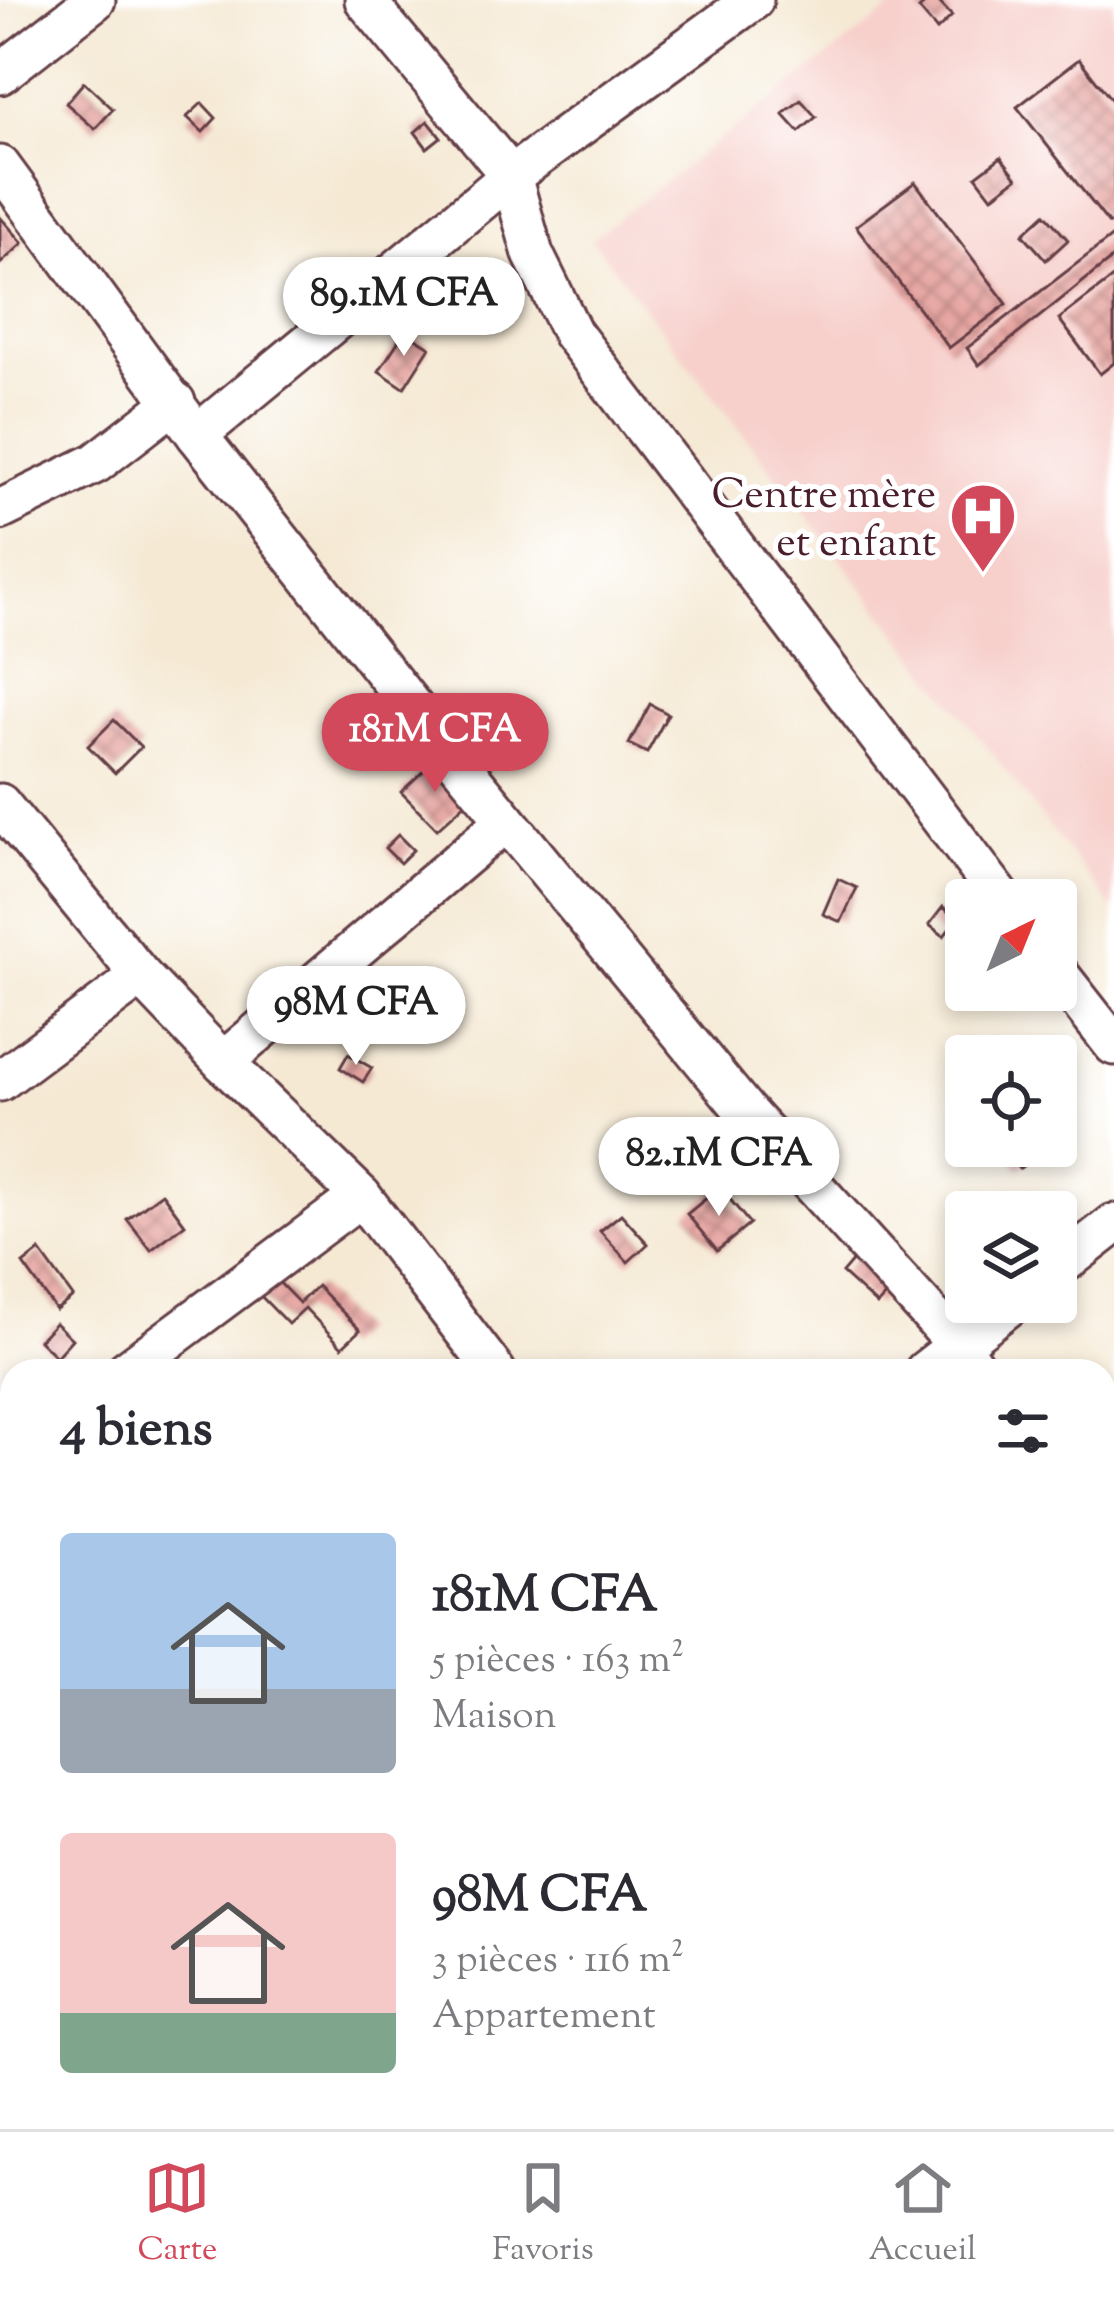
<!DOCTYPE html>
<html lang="fr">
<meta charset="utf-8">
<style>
body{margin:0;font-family:"Sorts Mill Goudy",serif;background:#f7f7f7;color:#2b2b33;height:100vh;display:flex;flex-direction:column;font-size:45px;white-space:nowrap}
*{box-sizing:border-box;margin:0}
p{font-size:39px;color:#7c7c81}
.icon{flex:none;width:66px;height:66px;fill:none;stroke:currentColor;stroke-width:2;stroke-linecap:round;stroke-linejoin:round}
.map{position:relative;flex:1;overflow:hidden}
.sheet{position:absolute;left:0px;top:1359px;width:1116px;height:771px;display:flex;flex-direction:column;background:#fff;border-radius:36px 36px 0 0;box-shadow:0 6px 18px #0003}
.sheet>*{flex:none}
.needle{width:78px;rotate:43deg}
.controls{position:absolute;left:945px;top:879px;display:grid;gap:24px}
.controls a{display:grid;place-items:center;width:132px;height:132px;border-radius:12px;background:#fff;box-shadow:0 6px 18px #0003;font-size:60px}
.price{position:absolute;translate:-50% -102px;padding:0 27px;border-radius:42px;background:#fff;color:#222;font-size:39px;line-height:78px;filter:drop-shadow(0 3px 6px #0008)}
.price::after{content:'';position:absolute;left:50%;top:72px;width:36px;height:27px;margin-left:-18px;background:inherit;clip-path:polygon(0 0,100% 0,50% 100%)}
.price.on{background:#d1495b;color:#fff}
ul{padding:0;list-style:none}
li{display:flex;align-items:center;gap:36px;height:300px;padding:0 60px}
li span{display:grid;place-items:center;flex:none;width:336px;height:240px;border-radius:12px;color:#555}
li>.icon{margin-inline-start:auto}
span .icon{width:144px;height:144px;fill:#fffc;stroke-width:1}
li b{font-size:51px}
h2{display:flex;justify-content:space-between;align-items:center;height:144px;padding:0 60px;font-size:51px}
.menu{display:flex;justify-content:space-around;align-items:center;height:168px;border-top:3px solid #e1e1e2;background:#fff;font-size:33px;color:#7c7c81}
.menu a{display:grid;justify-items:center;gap:6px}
.menu .on{color:#d1495b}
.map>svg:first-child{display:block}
.built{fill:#f7d0cc}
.building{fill:url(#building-cross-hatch)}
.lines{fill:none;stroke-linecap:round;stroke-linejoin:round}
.street-casing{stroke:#643d44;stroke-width:45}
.street{stroke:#fff;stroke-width:39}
.labels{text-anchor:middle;stroke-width:10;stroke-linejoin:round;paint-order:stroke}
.poi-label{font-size:42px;fill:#4a1f2b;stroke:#fff;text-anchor:end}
</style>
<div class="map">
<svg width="1114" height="2129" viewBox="0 0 1114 2129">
<defs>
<pattern id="building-cross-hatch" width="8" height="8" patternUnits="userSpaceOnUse" patternTransform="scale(3)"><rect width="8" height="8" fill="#e7a6a2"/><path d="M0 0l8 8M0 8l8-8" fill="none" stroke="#bd8784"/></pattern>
</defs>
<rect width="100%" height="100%" fill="#fff"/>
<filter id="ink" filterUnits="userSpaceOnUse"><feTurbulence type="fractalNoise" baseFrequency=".00833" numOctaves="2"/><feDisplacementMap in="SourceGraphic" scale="24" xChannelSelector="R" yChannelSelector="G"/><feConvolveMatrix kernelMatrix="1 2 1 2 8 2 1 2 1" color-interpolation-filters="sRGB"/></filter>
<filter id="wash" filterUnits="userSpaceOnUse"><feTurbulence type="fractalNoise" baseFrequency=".004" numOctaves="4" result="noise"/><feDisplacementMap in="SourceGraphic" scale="48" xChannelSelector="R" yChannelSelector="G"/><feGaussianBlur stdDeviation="2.7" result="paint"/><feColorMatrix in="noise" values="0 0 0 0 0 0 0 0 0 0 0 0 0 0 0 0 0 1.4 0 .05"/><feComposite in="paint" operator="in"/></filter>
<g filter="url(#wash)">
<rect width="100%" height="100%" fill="#f5e9d4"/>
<polygon class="built" points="902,0 1114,0 1114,910 591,239"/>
<g id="blocks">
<g class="building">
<polygon points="929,0 937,0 952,16 937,30 919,9"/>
<polygon points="1079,59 1114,103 1114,221 1109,224 1017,107"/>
<polygon points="84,82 113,109 95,129 66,103"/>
<polygon points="801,100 816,117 799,132 783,114"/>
<polygon points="202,103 216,118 203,132 187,117"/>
<polygon points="428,121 441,137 427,148 415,132"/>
<polygon points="1001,157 1017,178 992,197 976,176"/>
<polygon points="915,182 1007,304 949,348 856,226"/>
<polygon points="1045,214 1068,240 1046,260 1023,234"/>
<polygon points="0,217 23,243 0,264"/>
<polygon points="1114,235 1114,257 979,365 967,348"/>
<polygon points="1114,277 1114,363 1100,374 1059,319"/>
<polygon points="405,331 430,347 404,388 379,371"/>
<polygon points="650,704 668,714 647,753 629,744"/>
<polygon points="114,720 141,747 115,773 88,746"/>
<polygon points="434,761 470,799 437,829 401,792"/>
<polygon points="398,835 413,850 400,863 385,848"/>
<polygon points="838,879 857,888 841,922 823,914"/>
<polygon points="943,907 957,919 944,936 929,925"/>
<polygon points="348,1054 372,1068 363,1082 340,1068"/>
<polygon points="1008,1146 1030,1146 1037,1155 1019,1169 1004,1150"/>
<polygon points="720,1187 750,1224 717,1251 687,1214"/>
<polygon points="162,1193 185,1224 151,1250 127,1219"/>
<polygon points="621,1214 648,1244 628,1262 600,1231"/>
<polygon points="40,1251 73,1297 56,1310 23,1264"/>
<polygon points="860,1252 896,1284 877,1305 842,1273"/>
<polygon points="273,1276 299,1303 317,1286 360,1330 342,1347 305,1308 288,1324 257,1292"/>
<polygon points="55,1323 72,1339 56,1357 39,1340"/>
</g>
</g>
</g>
<g filter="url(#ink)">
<use href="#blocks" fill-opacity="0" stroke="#643d44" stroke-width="3"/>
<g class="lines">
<g class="street-casing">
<g id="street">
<polyline points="365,0 511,176 533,254 572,333 1003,900"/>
<polyline points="0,74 95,0"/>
<polyline points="0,166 197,435 410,704 746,1112 958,1345 977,1371"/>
<polyline points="197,435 511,176 753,0"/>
<polyline points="0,510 96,463 175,402"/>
<polyline points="0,804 141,976 223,1062 361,1196 495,1371"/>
<polyline points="1056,971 1114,1045"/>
<polyline points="223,1062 506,821"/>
<polyline points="0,1081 141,976"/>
<polyline points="1056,1269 1114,1224"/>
<polyline points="126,1371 361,1196"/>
<polyline points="925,1371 1014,1302"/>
<polyline points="0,1466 12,1456"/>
<polyline points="1104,1539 1114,1552"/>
<polyline points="1104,2023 1114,2037"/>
<polyline points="0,2048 12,2064"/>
<polyline points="818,2118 825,2129"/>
<polyline points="513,2129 528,2118"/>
</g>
</g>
<use href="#street" class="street"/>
</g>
</g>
<defs>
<g id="hospital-pin" transform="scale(3.45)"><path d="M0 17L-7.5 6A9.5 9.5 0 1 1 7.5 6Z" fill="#d1495b" stroke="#fff"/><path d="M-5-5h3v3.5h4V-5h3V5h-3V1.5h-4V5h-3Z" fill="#fff"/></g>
</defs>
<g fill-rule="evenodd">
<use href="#hospital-pin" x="983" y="516"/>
</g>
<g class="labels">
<g class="poi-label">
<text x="936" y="507">Centre mère<tspan x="936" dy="48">et enfant</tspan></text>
</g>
</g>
</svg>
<div class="controls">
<a><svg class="needle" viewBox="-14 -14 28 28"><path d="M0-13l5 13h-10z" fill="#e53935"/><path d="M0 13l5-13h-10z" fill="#7c7c81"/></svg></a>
<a><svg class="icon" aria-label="locate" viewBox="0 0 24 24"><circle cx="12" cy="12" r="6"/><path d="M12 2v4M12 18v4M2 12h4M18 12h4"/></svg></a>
<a><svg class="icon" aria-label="layers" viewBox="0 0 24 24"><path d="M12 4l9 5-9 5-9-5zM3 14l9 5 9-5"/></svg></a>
</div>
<b class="price" style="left:404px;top:359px">89.1M CFA</b>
<b class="price on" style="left:435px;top:795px">181M CFA</b>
<b class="price" style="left:356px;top:1068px">98M CFA</b>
<b class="price" style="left:719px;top:1219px">82.1M CFA</b>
<section class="sheet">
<h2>4 biens<svg class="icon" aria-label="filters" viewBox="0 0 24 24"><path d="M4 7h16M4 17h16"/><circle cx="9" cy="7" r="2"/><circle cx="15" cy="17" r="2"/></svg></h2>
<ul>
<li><span style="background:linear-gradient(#a9c7e8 65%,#9aa5b1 0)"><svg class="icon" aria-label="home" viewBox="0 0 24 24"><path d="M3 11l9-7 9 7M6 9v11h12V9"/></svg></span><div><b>181M CFA</b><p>5 pièces · 163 m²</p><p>Maison</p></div></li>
<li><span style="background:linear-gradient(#f6c9c9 75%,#7fa58c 0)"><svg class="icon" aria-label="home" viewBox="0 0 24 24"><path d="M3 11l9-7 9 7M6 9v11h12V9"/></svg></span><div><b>98M CFA</b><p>3 pièces · 116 m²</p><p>Appartement</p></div></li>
</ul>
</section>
</div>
<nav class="menu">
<a class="on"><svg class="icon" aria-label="map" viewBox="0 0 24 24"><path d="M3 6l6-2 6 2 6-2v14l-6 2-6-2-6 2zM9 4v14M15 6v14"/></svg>Carte</a>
<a><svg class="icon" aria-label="saved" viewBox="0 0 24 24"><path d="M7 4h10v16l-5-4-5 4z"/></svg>Favoris</a>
<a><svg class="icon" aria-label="home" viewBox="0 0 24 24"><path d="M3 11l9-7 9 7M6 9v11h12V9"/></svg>Accueil</a>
</nav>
